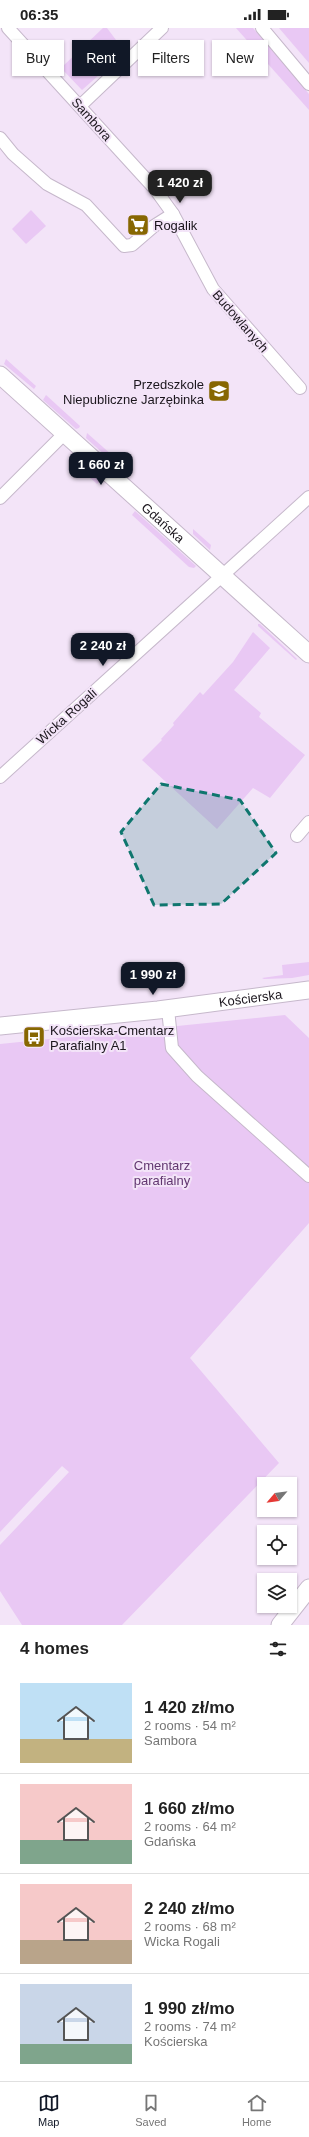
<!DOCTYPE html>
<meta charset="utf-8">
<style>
body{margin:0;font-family:Helvetica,sans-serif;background:#f6f6f6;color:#222;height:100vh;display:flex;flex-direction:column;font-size:15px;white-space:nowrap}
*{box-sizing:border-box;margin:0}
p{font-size:13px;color:#767676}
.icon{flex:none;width:22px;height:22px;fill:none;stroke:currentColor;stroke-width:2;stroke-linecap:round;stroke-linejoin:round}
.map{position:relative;height:1597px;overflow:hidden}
.details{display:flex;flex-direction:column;background:#fff;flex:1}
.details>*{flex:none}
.banner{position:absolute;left:12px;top:12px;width:285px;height:36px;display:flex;gap:8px}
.needle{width:26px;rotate:241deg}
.fabs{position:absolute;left:257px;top:1449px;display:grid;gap:8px}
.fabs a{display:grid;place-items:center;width:40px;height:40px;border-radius:0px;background:#fff;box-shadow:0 1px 3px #0004;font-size:20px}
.price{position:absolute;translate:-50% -34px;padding:0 9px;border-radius:8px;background:#111827;color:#fff;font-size:13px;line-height:26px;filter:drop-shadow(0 1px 2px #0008)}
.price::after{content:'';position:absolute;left:50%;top:24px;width:12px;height:9px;margin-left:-6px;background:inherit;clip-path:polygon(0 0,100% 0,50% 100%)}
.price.on{background:#222;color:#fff}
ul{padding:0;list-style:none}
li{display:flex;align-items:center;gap:12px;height:100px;padding:0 20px}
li+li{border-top:1px solid #e0e0e0}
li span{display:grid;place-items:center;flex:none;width:112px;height:80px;border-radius:0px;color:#555}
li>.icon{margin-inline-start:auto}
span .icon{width:48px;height:48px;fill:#fffc;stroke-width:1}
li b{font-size:17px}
h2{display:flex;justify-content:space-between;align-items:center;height:48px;padding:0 20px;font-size:17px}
.chip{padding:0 14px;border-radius:0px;background:#fff;box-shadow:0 1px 3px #0004;font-size:14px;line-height:36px}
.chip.on{background:#111827;color:#fff}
.status{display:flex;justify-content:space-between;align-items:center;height:28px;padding:0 20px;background:#fff;direction:ltr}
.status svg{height:11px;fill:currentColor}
.dock{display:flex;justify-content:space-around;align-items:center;height:56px;border-top:1px solid #e0e0e0;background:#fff;font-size:11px;color:#767676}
.dock a{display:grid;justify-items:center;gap:2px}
.dock .on{color:#111827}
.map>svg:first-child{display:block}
.green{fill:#e9c8f4}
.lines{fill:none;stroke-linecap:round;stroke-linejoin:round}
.street-casing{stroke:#c6b8cb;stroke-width:14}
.secondary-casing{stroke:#c6b8cb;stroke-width:19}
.street{stroke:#fff;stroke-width:12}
.secondary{stroke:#fff;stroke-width:17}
.marked{fill:#0f766e;fill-opacity:0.2;stroke:#0f766e;stroke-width:3;stroke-dasharray:8 5;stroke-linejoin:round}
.labels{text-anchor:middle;stroke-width:4;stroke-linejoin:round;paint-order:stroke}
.street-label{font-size:13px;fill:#1b161d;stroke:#f3e4f8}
.poi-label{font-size:13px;fill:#1b161d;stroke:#f3e4f8;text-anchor:start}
.park-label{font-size:13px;fill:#623770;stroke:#f3e4f8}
</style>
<div class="status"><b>06:35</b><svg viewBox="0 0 49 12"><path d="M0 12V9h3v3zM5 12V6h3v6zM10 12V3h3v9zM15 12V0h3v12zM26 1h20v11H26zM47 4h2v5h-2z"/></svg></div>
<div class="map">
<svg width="309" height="1597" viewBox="0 0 309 1597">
<rect width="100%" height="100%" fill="#f3e4f8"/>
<g class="green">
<polygon points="103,0 107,0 125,24 82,62 61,40"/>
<polygon points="236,0 253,0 309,66 309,82"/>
<polygon points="279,0 309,0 309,35"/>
<polygon points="31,182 46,198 26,216 12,201"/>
<polygon points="6,331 36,358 34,361 4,336"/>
<polygon points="46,367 80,398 79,400 76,401 43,372"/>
<polygon points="87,405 121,435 120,436 107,429 86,410"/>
<polygon points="83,436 101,452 97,456 79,440"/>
<polygon points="135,483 196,538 194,540 189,539 132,487"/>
<polygon points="193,501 211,517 210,522 193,506"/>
<polygon points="258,596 260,596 297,631 296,632 258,598"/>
<polygon points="253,604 270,620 234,662 261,685 259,689 305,727 270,770 253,760 217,801 142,732 162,712 161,711 174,697 173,695 200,664 203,667 233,634"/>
<polygon points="309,934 309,947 292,950 264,951 262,950 283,947 282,937"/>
<polygon points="285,987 309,1010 309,1195 190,1330 279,1435 122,1597 22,1597 0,1563 0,1517 69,1444 62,1438 0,1504 0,1016"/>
</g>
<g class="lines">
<g class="street-casing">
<g id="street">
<polyline points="8,0 155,161 173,186"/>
<polyline points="262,0 309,56"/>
<polyline points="80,78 162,0"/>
<polyline points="0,110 13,126 47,156 86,177 124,218 132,217 154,198 173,186 213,261 300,360"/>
<polyline points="0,470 64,406"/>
<polyline points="0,749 309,469"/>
<polyline points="297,808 309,794"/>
<polyline points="168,981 172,1020 197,1048 309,1148"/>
</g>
</g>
<g class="secondary-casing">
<g id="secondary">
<path id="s1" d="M 0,347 L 309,626"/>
<path id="s2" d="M 0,998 L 158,982 L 309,962"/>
<polyline points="280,1597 309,1560"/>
</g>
</g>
<use href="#street" class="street"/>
<use href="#secondary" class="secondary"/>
</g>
<path class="marked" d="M 161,756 L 240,772 L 276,825 L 221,876 L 154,877 L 121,804 Z"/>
<defs>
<g id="supermarket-square" transform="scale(1.15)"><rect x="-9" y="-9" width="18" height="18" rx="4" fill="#876702" stroke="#f3e4f8"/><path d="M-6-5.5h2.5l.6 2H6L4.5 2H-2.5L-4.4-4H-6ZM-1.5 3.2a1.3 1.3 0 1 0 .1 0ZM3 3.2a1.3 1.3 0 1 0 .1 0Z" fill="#fff"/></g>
<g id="school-square" transform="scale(1.15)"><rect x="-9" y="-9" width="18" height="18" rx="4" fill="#876702" stroke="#f3e4f8"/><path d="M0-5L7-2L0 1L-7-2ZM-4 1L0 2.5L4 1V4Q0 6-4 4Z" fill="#fff"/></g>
<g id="bus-square" transform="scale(1.15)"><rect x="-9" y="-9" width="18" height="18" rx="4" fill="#876702" stroke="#f3e4f8"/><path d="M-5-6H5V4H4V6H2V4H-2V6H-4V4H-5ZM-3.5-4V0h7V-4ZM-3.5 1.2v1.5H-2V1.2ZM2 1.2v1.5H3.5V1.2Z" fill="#fff"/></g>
</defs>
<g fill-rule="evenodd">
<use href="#supermarket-square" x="138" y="197"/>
<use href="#school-square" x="219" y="363"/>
<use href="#bus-square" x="34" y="1009"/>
</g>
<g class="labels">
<g class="street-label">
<text transform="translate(92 91) rotate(48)" y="5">Sambora</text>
<text transform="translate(241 293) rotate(49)" y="5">Budowlanych</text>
<text dy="5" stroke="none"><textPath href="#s1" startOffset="220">Gdańska</textPath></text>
<text transform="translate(66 688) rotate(-42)" y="5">Wicka Rogali</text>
<text dy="5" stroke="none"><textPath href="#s2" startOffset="252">Kościerska</textPath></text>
</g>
<g class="poi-label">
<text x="154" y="202">Rogalik</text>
<text x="204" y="361" text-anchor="end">Przedszkole<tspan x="204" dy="15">Niepubliczne Jarzębinka</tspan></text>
<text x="50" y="1007">Kościerska-Cmentarz<tspan x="50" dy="15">Parafialny A1</tspan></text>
</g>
<g class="park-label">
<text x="162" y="1142">Cmentarz<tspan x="162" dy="15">parafialny</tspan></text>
</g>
</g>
</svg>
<div class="fabs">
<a><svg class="needle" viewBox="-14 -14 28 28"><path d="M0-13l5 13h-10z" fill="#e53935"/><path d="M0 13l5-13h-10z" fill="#767676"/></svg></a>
<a><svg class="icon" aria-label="locate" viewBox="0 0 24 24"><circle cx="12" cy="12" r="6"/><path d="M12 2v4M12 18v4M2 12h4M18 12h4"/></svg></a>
<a><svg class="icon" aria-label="layers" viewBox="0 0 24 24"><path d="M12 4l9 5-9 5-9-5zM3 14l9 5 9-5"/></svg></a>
</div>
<b class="price on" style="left:180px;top:176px">1 420 zł</b>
<b class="price" style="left:101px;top:458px">1 660 zł</b>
<b class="price" style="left:103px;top:639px">2 240 zł</b>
<b class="price" style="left:153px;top:968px">1 990 zł</b>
<div class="banner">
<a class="chip">Buy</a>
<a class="chip on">Rent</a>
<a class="chip">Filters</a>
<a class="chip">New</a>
</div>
</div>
<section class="details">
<h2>4 homes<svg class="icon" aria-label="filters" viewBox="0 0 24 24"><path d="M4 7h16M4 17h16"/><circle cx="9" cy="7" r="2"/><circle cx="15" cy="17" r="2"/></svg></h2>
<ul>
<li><span style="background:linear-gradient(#bfe0f5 70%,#c2b280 0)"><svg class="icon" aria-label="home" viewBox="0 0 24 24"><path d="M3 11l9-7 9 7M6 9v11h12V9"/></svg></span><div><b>1 420 zł/mo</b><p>2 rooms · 54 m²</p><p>Sambora</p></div></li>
<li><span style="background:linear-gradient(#f6c9c9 70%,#7fa58c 0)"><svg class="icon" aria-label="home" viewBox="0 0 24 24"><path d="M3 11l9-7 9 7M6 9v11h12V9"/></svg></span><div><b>1 660 zł/mo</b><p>2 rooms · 64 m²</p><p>Gdańska</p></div></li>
<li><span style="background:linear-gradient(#f6c9c9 70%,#b9a48a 0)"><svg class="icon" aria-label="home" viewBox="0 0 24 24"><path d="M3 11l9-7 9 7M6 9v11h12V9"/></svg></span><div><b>2 240 zł/mo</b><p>2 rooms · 68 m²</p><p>Wicka Rogali</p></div></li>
<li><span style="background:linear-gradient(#c9d6e8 75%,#7fa58c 0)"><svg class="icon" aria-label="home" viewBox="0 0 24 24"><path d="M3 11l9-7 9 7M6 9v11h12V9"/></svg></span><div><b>1 990 zł/mo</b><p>2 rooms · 74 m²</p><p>Kościerska</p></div></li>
</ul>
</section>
<nav class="dock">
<a class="on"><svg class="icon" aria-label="map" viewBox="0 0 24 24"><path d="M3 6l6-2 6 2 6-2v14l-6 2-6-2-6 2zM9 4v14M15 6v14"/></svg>Map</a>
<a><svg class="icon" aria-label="saved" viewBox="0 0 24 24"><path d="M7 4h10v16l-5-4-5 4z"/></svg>Saved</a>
<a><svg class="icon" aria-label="home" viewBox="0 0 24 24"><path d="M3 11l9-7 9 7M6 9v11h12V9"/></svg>Home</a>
</nav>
